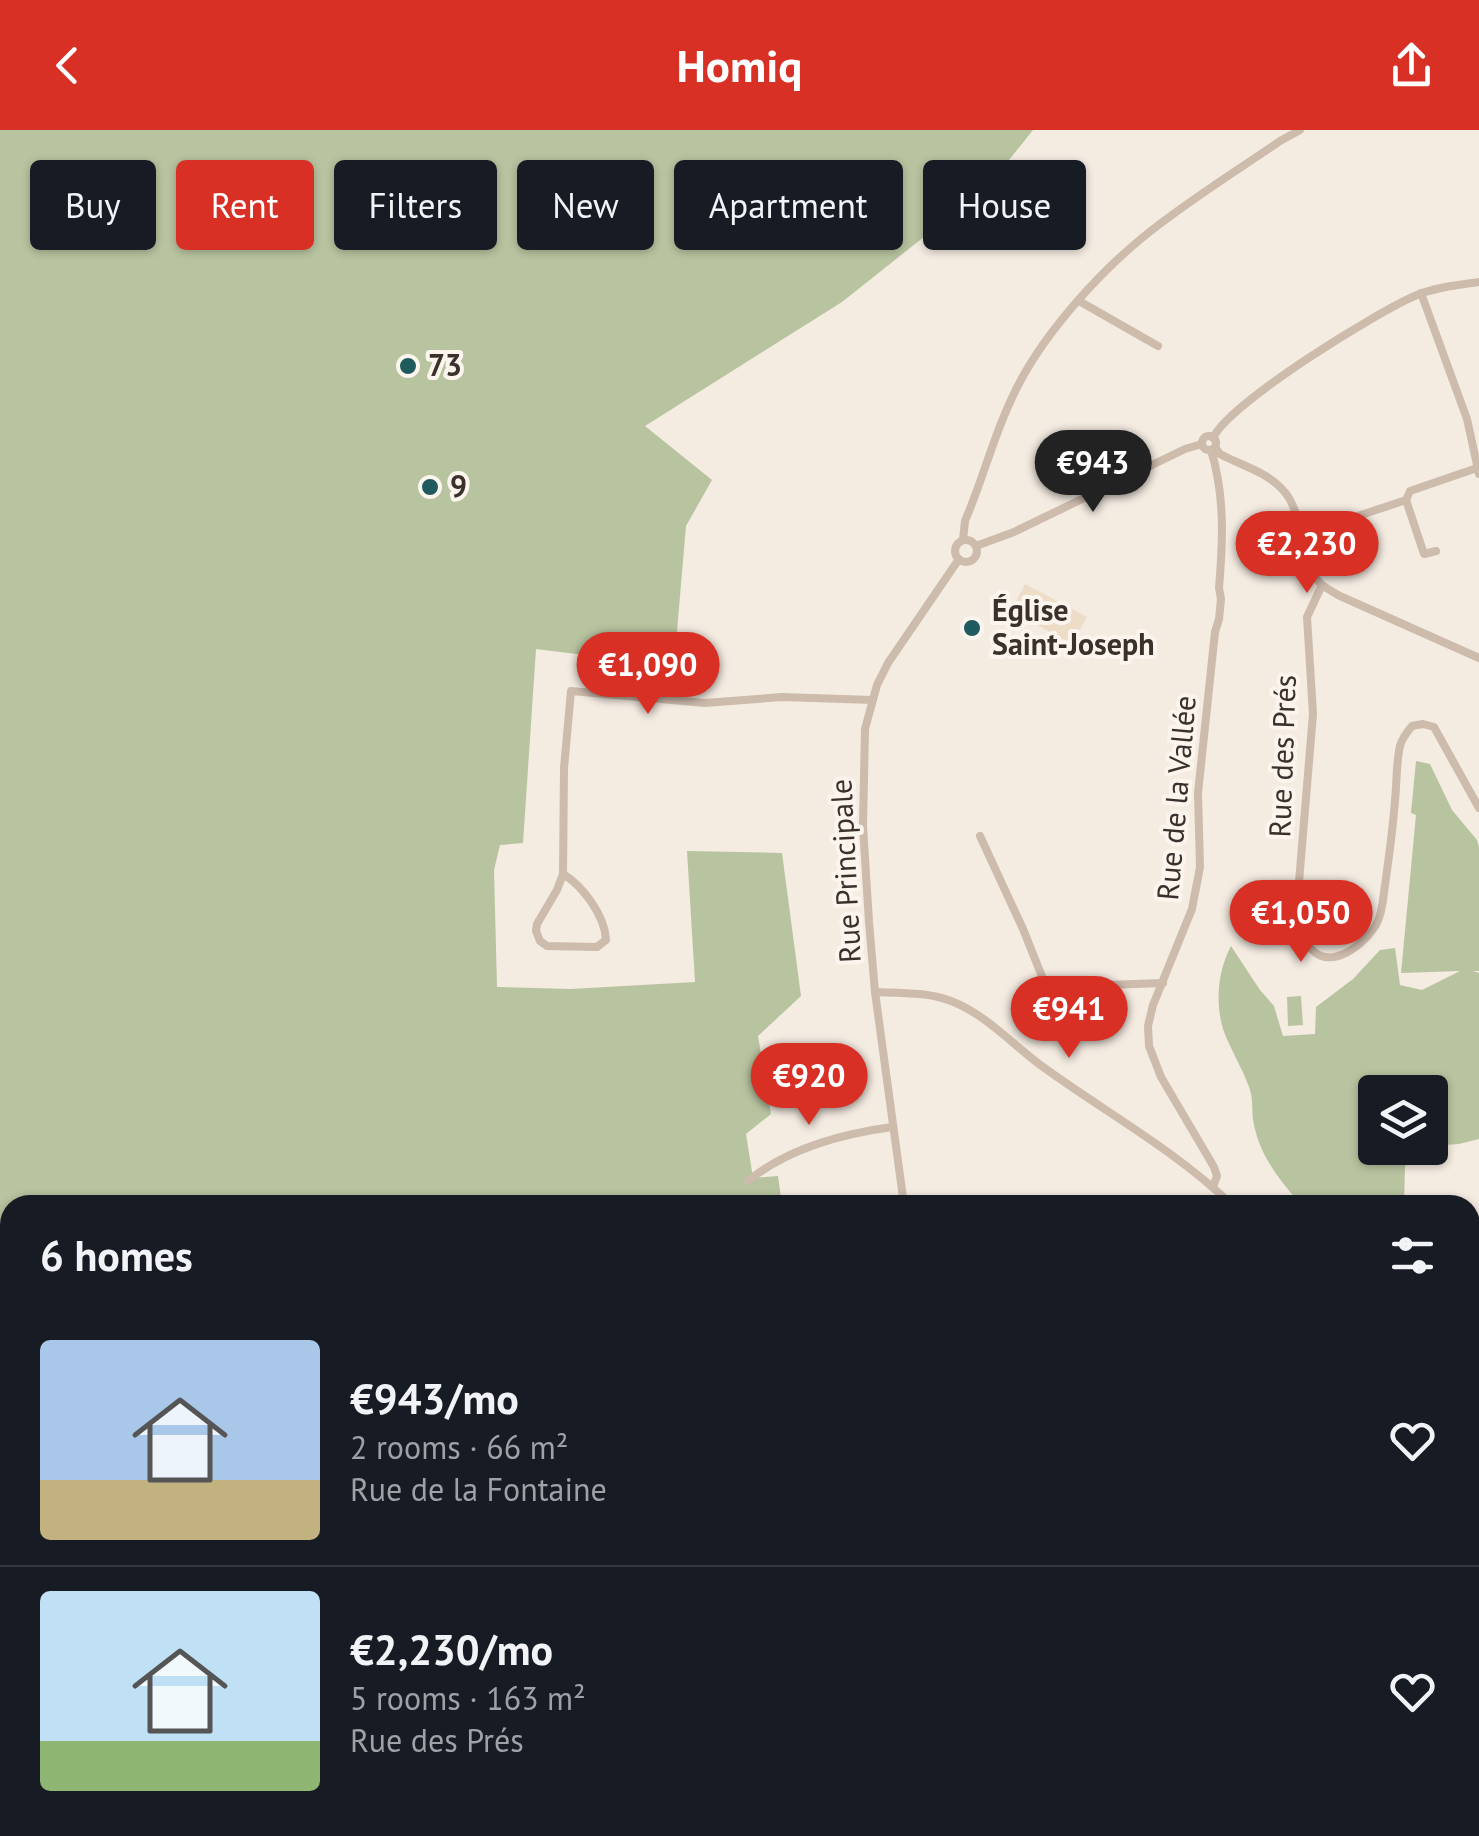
<!DOCTYPE html>
<meta charset="utf-8">
<style>
body{margin:0;font-family:"PT Sans",sans-serif;background:#20242c;color:#f1f3f6;height:100vh;display:flex;flex-direction:column;font-size:38px;white-space:nowrap}
*{box-sizing:border-box;margin:0}
p{font-size:32px;color:#9ea1a6}
.icon{flex:none;width:55px;height:55px;fill:none;stroke:currentColor;stroke-width:2;stroke-linecap:round;stroke-linejoin:round}
.map{position:relative;flex:1;overflow:hidden}
.sheet{position:absolute;left:0px;top:1065px;width:1480px;height:642px;display:flex;flex-direction:column;background:#171b24;border-radius:30px 30px 0 0;box-shadow:0 2px 8px #0004}
.sheet>*{flex:none}
.banner{position:absolute;left:30px;top:30px;width:1420px;height:90px;display:flex;gap:20px}
.buttons{position:absolute;left:1358px;top:945px;display:grid;gap:20px}
.buttons a{display:grid;place-items:center;width:90px;height:90px;border-radius:10px;background:#171b24;box-shadow:0 2px 8px #0004;font-size:50px}
.price{position:absolute;translate:-50% -85px;padding:0 22px;border-radius:35px;background:#d93025;color:#fff;font-size:32px;line-height:65px;filter:drop-shadow(0 2px 5px #0008)}
.price::after{content:'';position:absolute;left:50%;top:60px;width:30px;height:22px;margin-left:-15px;background:inherit;clip-path:polygon(0 0,100% 0,50% 100%)}
.price.selected{background:#222;color:#fff}
ul{padding:0;list-style:none}
li{display:flex;align-items:center;gap:30px;height:250px;padding:0 40px}
li+li{border-top:2px solid #363941}
li span{display:grid;place-items:center;flex:none;width:280px;height:200px;border-radius:10px;color:#555}
li>.icon{margin-inline-start:auto}
span .icon{width:120px;height:120px;fill:#fffc;stroke-width:1}
li b{font-size:42px}
h2{display:flex;justify-content:space-between;align-items:center;height:120px;padding:0 40px;font-size:42px}
.tag{padding:0 35px;border-radius:10px;background:#171b24;box-shadow:0 2px 8px #0004;font-size:35px;line-height:90px}
.tag.selected{background:#d93025;color:#fff}
header{display:flex;justify-content:space-between;align-items:center;height:130px;padding:0 40px;background:#d93025;color:#fff;font-size:45px;font-weight:700}
.map>svg:first-child{display:block}
.green{fill:#b8c4a0}
.plaza{fill:#ecdcc8}
.water{fill:#7fb0b2}
.lines{fill:none;stroke-linecap:round;stroke-linejoin:round}
.minor{stroke:#cdbbac;stroke-width:8}
.poi-dot{fill:#1f5a5e;stroke:#fbf5ee;stroke-width:4}
.labels{text-anchor:middle;stroke-width:8;stroke-linejoin:round;paint-order:stroke}
.poi-label{font-size:30px;font-weight:bold;fill:#3b302b;stroke:#fbf5ee;text-anchor:start}
.street-label{font-size:30px;fill:#3b302b;stroke:#fbf5ee}
</style>
<header><svg class="icon" aria-label="back" viewBox="0 0 24 24"><path d="M15 5l-7 7 7 7"/></svg>Homiq<svg class="icon" aria-label="share" viewBox="0 0 24 24"><path d="M12 15V3M7 8l5-5 5 5M5 13v7h14v-7"/></svg></header>
<div class="map">
<svg width="1479" height="1706" viewBox="0 0 1479 1706">
<rect width="100%" height="100%" fill="#f4ebe1"/>
<g class="green">
<polygon points="0,0 1033,0 988,56 842,172 645,296 712,350 686,396 674,536 536,519 523,713 500,715 494,740 497,857 571,859 695,852 687,721 782,723 801,866 758,906 771,984 746,1004 753,1048 778,1046 782,1075 10,1075 10,1568 0,1570"/>
<path d="M 1416,631 L 1430,634 L 1452,680 L 1477,710 L 1479,717 L 1479,841 L 1473,841 L 1479,843 L 1479,1009 L 1459,1014 L 1430,1016 L 1430,962 L 1375,962 L 1375,1018 L 1425,1018 L 1405,1036 L 1404,1075 L 1301,1075 C 1280,1050 1261,1028 1254,995 C 1251,982 1254,969 1249,957 C 1242,937 1230,919 1223,899 C 1215,872 1218,840 1231,816 L 1260,860 L 1274,876 L 1283,906 L 1315,904 L 1316,877 L 1353,849 L 1380,820 L 1395,818 L 1400,855 L 1422,860 L 1460,841 L 1401,843 L 1416,685 L 1411,683 Z"/>
<polygon points="1301,866 1303,895 1288,896 1287,867"/>
<polygon points="1479,1426 1479,1476 1470,1471 1470,1436"/>
<polygon points="459,1698 723,1698 746,1706 462,1706"/>
<polygon points="829,1698 901,1698 891,1706 823,1706"/>
<polygon points="989,1698 1193,1698 1186,1706 992,1706"/>
</g>
<polygon class="plaza" points="1025,454 1087,487 1072,514 1011,481"/>
<polygon class="water" points="901,1698 989,1698 991,1706 891,1706"/>
<g class="lines">
<g class="minor">
<polyline points="1421,163 1467,289 1479,344"/>
<polyline points="1079,171 1158,216"/>
<circle cx="1209" cy="313" r="7"/>
<path d="M 1213,308 C 1229,273 1378,181 1417,165 C 1436,157 1459,155 1479,152"/>
<path d="M 1215,317 L 1220,324 C 1240,335 1265,341 1282,359 C 1306,383 1296,428 1320,453 C 1325,458 1333,462 1340,466 L 1479,528"/>
<path d="M 1211,320 C 1225,365 1223,411 1219,458 L 1221,469 L 1219,489 L 1215,502 L 1198,663 L 1200,737 L 1192,779 L 1153,875 L 1148,896 L 1149,916 L 1161,947 L 1214,1037 L 1217,1046 L 1213,1057"/>
<polyline points="1406,370 1424,424 1436,421"/>
<polyline points="1301,405 1406,370 1410,361 1477,338 1479,334"/>
<path d="M 963,410 L 965,391 C 985,344 997,293 1022,248 C 1049,199 1098,144 1142,108 C 1183,74 1235,42 1280,11 L 1300,0"/>
<circle cx="966" cy="421" r="11"/>
<polyline points="976,416 1014,402 1185,319 1202,314"/>
<path d="M 1322,455 L 1307,487 L 1313,584 L 1298,764 C 1299,781 1298,802 1309,816 C 1328,844 1366,814 1377,793 C 1383,781 1383,767 1385,755 C 1389,727 1393,698 1395,670 C 1397,652 1396,633 1400,616 C 1402,608 1407,602 1412,596 L 1423,594 L 1434,597 L 1479,678"/>
<polyline points="980,706 1023,799 1043,849 1049,857 1163,853"/>
<path d="M 563,744 C 583,756 605,786 606,810 L 597,817 L 547,816 L 540,811 L 536,801 L 537,794 L 557,760 L 563,744 L 564,638 L 571,561 L 705,573 L 782,567 L 872,570"/>
<path d="M 875,862 C 900,863 927,862 951,871 C 985,884 1010,912 1039,934 C 1103,981 1174,1019 1232,1075"/>
<path d="M 748,1051 C 788,1018 841,1004 892,997"/>
<polyline points="904,1075 875,862 869,792 863,696 865,599 877,555 888,533 959,429"/>
<polyline points="1470,1099 1479,1096"/>
<polyline points="1470,1425 1479,1416"/>
<polyline points="1470,1480 1479,1484"/>
<polyline points="1040,1698 1042,1706"/>
<polyline points="1269,1698 1272,1706"/>
<polyline points="1447,1698 1451,1706"/>
</g>
</g>
<g class="poi-dot">
<circle cx="408" cy="236" r="10"/>
<circle cx="430" cy="357" r="10"/>
<circle cx="972" cy="498" r="10"/>
</g>
<g class="labels">
<g class="poi-label">
<text x="428" y="246">73</text>
<text x="450" y="367">9</text>
<text x="992" y="491">Église<tspan x="992" dy="34">Saint-Joseph</tspan></text>
</g>
<g class="street-label">
<text transform="translate(1283 626) rotate(-88)" y="10">Rue des Prés</text>
<text transform="translate(1177 668) rotate(-85)" y="10">Rue de la Vallée</text>
<text transform="translate(846 741) rotate(-93)" y="10">Rue Principale</text>
</g>
</g>
</svg>
<div class="buttons">
<a><svg class="icon" aria-label="layers" viewBox="0 0 24 24"><path d="M12 4l9 5-9 5-9-5zM3 14l9 5 9-5"/></svg></a>
</div>
<b class="price selected" style="left:1093px;top:385px">€943</b>
<b class="price" style="left:1307px;top:466px">€2,230</b>
<b class="price" style="left:648px;top:587px">€1,090</b>
<b class="price" style="left:1301px;top:835px">€1,050</b>
<b class="price" style="left:1069px;top:931px">€941</b>
<b class="price" style="left:809px;top:998px">€920</b>
<div class="banner">
<a class="tag">Buy</a>
<a class="tag selected">Rent</a>
<a class="tag">Filters</a>
<a class="tag">New</a>
<a class="tag">Apartment</a>
<a class="tag">House</a>
</div>
<section class="sheet">
<h2>6 homes<svg class="icon" aria-label="filters" viewBox="0 0 24 24"><path d="M4 7h16M4 17h16"/><circle cx="9" cy="7" r="2"/><circle cx="15" cy="17" r="2"/></svg></h2>
<ul>
<li><span style="background:linear-gradient(#a9c7e8 70%,#c2b280 0)"><svg class="icon" aria-label="home" viewBox="0 0 24 24"><path d="M3 11l9-7 9 7M6 9v11h12V9"/></svg></span><div><b>€943/mo</b><p>2 rooms · 66 m²</p><p>Rue de la Fontaine</p></div><svg class="icon" aria-label="heart" viewBox="0 0 24 24"><path d="M12 20l-8-8c-3-5 5-10 8-4 3-6 11-1 8 4z"/></svg></li>
<li><span style="background:linear-gradient(#bfe0f5 75%,#8fb573 0)"><svg class="icon" aria-label="home" viewBox="0 0 24 24"><path d="M3 11l9-7 9 7M6 9v11h12V9"/></svg></span><div><b>€2,230/mo</b><p>5 rooms · 163 m²</p><p>Rue des Prés</p></div><svg class="icon" aria-label="heart" viewBox="0 0 24 24"><path d="M12 20l-8-8c-3-5 5-10 8-4 3-6 11-1 8 4z"/></svg></li>
</ul>
</section>
</div>
